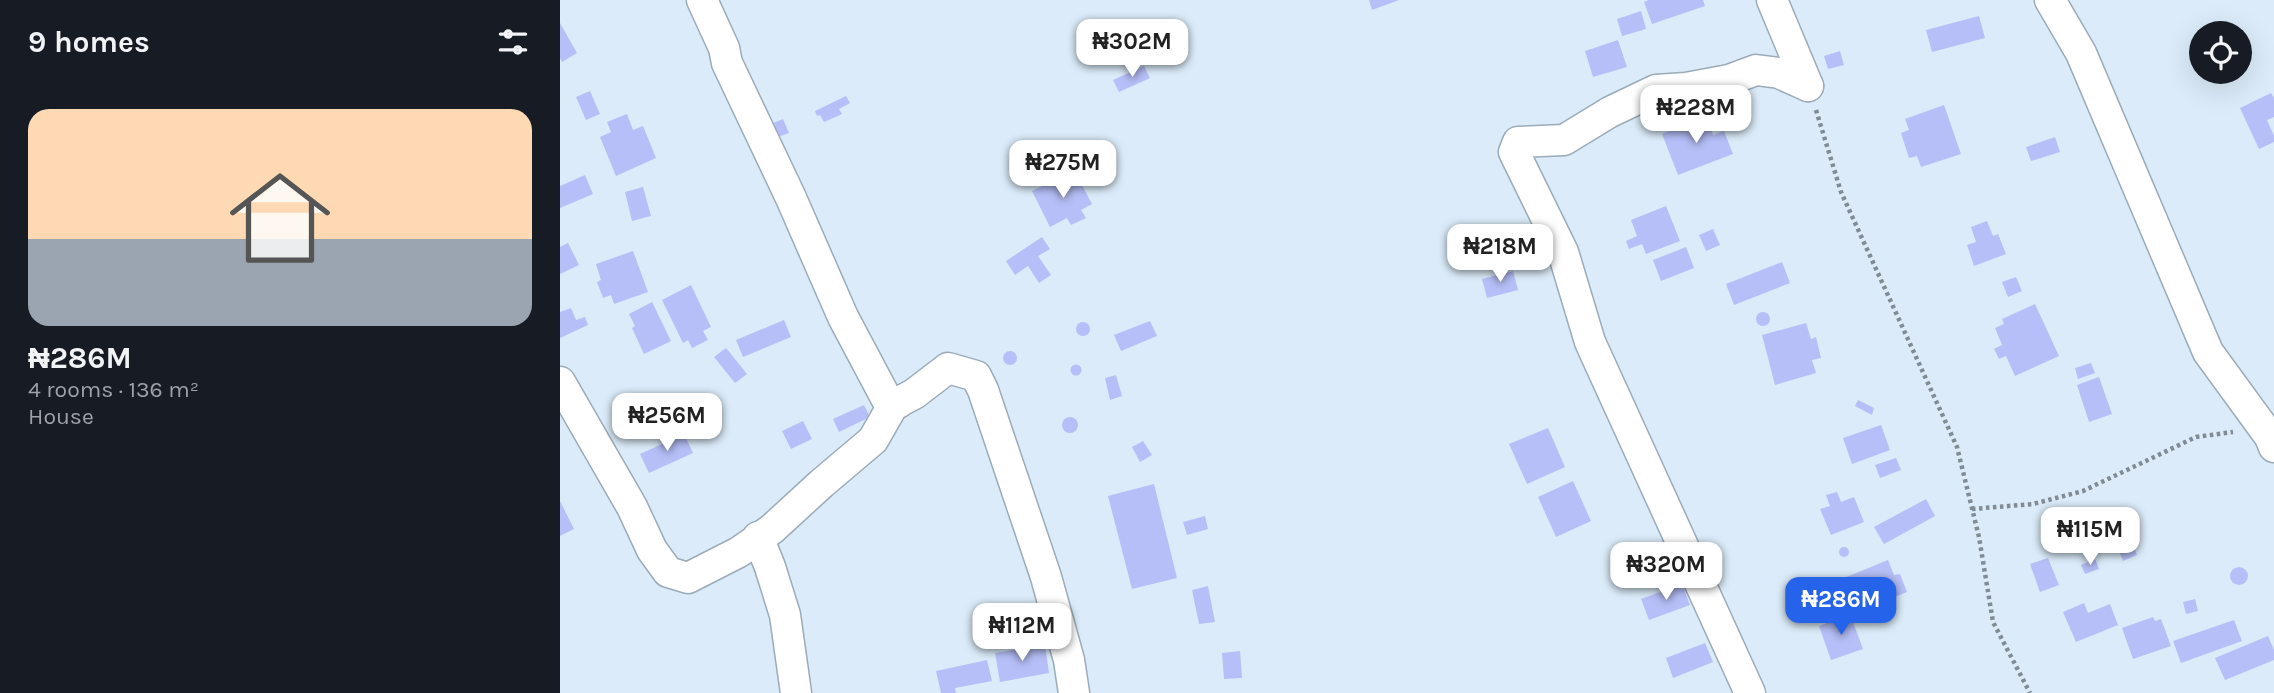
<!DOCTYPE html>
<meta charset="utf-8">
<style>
body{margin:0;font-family:Karla,sans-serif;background:#242831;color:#f1f3f6;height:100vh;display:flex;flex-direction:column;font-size:26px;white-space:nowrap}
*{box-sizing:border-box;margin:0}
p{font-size:23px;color:#9ea1a6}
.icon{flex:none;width:38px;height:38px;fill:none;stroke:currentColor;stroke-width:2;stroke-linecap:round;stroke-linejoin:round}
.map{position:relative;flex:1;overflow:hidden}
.panel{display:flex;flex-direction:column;background:#171b24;width:560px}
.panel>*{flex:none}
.tools{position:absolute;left:1629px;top:21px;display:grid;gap:14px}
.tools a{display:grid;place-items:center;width:63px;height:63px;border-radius:50%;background:#171b24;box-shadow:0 7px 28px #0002;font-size:35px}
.price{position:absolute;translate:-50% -60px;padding:0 16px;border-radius:14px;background:#fff;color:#222;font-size:23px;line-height:46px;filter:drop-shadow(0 2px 4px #0008)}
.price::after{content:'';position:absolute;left:50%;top:42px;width:21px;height:16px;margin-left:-10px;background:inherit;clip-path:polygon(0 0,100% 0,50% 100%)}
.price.current{background:#2563eb;color:#fff}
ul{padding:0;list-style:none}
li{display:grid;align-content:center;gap:14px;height:371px;padding:0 28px}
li+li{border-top:2px solid #363941}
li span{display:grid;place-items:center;height:217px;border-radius:21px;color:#555}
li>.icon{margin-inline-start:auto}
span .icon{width:126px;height:126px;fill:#fffc;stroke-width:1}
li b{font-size:30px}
h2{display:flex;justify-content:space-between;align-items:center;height:84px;padding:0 28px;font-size:30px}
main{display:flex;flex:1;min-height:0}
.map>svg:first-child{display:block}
.building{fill:#b6bff7}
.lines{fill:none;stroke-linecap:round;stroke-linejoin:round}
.street-casing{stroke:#9cabb8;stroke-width:33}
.path{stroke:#808b94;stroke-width:4.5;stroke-dasharray:3.5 3.5;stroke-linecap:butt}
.street{stroke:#fff;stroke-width:30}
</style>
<main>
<section class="panel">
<h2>9 homes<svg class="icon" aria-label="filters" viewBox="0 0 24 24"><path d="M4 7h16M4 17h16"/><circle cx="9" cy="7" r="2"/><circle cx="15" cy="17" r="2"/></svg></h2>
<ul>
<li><span style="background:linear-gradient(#ffd9b3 60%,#9aa5b1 0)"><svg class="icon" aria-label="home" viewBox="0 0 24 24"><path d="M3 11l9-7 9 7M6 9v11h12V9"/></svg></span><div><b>₦286M</b><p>4 rooms · 136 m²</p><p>House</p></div></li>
</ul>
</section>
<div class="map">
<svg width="1714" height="693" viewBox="0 0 1714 693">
<rect width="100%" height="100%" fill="#dbebf9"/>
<g class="building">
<polygon points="809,0 839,0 812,10"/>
<polygon points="1089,0 1143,0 1145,6 1092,24 1084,2"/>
<polygon points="1081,11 1086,29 1062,36 1057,19"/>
<polygon points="1419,16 1425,38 1372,52 1366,30"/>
<polygon points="0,23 17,53 2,62 0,58"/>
<polygon points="1058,40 1067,67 1033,77 1025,51"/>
<polygon points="1280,51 1284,65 1268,69 1264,56"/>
<polygon points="584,66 590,78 559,92 553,80"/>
<polygon points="30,91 40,114 26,120 16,97"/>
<polygon points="1711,93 1714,98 1714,117 1707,120 1714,136 1714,142 1699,149 1680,108"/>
<polygon points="286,96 290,103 279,109 282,114 264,122 260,115 257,116 255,111"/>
<polygon points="1384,105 1401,154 1361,167 1357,156 1349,158 1341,133 1349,130 1345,119"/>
<polygon points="67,114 73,130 83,126 96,158 56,176 40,137 51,132 47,122"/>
<polygon points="1135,114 1137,121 1147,117 1153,135 1164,131 1173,154 1118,175 1102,134 1125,125 1123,118"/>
<polygon points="223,119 229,133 212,139 206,126"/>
<polygon points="1495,137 1500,152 1471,161 1466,147"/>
<polygon points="514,170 532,204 521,210 526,218 511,225 507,218 490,227 472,191"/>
<polygon points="25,175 33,194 0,208 0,186"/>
<polygon points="83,187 91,216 72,221 65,192"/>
<polygon points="1106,206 1120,241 1086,254 1082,244 1069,249 1066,241 1077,236 1071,220"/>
<polygon points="1427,221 1433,236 1438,234 1446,254 1414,266 1407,245 1416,242 1411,227"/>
<polygon points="1153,229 1160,245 1146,251 1139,235"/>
<polygon points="482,237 490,249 478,256 491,275 479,283 468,266 455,275 446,261"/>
<polygon points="8,243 19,265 0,274 0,247"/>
<polygon points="1126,247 1134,268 1101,281 1093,260"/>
<polygon points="73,251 88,292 54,304 51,295 43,298 37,282 41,280 36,264"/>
<polygon points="1222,262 1230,283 1174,305 1166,284"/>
<polygon points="953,271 958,290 927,298 922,279"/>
<polygon points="1456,277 1462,291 1448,297 1442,282"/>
<polygon points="131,285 151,327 143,331 148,340 132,348 128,340 123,343 102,300"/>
<polygon points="92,302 111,341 84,354 72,328 75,326 69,314"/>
<polygon points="1475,304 1499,356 1455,376 1446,356 1439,359 1434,349 1442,345 1435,328 1444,324 1442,319"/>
<polygon points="11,308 16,320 25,317 28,325 0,338 0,312"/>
<circle cx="1203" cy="319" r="7"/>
<polygon points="224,320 231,337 183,357 176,340"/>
<polygon points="590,321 597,336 561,351 554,335"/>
<circle cx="523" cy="329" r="7"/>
<polygon points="1246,323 1251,339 1256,337 1261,358 1252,360 1256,373 1215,385 1202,335"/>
<polygon points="166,348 187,374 175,383 154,357"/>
<circle cx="450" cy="358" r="7"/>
<polygon points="1531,363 1535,373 1518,379 1515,368"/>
<circle cx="516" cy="370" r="5.5"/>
<polygon points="556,375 562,396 550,400 545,378"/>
<polygon points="1539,377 1552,414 1529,422 1517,385"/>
<polygon points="1298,400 1314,408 1312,415 1295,406"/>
<polygon points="304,405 310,417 279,432 273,419"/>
<circle cx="510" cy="425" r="8"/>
<polygon points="243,421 252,439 231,449 222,431"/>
<polygon points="1321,425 1330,450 1292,464 1283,438"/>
<polygon points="988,428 1005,467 967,484 949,444"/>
<polygon points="124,434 133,453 89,473 80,454"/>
<polygon points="583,441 592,455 580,462 572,447"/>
<polygon points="1336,458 1341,470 1320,478 1315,465"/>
<polygon points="1013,481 1031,521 996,537 978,497"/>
<polygon points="594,484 617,578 572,589 548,496"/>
<polygon points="1277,492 1281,502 1294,497 1304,522 1271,535 1260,509 1270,506 1266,495"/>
<polygon points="1366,499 1375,516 1324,544 1314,527"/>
<polygon points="0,501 14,529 0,536"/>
<polygon points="645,516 648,529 627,535 623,522"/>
<polygon points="1572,542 1577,555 1563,561 1558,548"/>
<circle cx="1284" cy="552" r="5"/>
<polygon points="1488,558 1499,585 1480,592 1470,564"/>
<polygon points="1535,559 1539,569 1525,574 1521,565"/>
<polygon points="1328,560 1334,575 1340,574 1347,592 1298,612 1284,578"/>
<circle cx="1679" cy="576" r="9"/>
<polygon points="1122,584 1130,605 1089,620 1081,599"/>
<polygon points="648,586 655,622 639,624 632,590"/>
<polygon points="1635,599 1638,611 1626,614 1623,602"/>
<polygon points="1524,603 1528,613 1550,604 1558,625 1516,642 1503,612"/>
<polygon points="1290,614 1303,649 1271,660 1259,626"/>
<polygon points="1593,617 1595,621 1601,619 1611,646 1573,659 1562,628"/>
<polygon points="1674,620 1682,641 1621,663 1613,641"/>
<polygon points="1708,636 1714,650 1714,660 1665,680 1655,658"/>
<polygon points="1145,643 1153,662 1113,678 1106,658"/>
<polygon points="485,645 489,673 440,682 435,653"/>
<polygon points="680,651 682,678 664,679 662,653"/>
<polygon points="427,660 432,681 395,688 396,693 381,693 376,671"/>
</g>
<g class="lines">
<g class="street-casing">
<g id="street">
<polyline points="142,0 164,48 167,63 231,198 283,317 326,398 338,403"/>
<polyline points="1212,0 1248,86"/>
<polyline points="1490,0 1521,53 1648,352 1710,437 1714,447"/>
<polyline points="0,382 72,507 92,550 108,572 128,578 179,552 212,529 261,484 313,440 333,405 354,394 388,368 416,376 423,390 486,577 509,660 514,693"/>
<polyline points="198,537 210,567 225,615 236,693"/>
<polyline points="1190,693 1030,342 1003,252 954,152 958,142 1004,140 1050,112 1096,90 1126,88 1169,80 1196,70 1219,73 1248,86"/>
</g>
</g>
<g class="path">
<polyline points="1256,110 1281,192 1397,447 1419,537 1433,622 1470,693"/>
<polyline points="1412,509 1473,504 1523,491 1636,437 1673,432"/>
</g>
<use href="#street" class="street"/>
</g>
</svg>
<div class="tools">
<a><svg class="icon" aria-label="locate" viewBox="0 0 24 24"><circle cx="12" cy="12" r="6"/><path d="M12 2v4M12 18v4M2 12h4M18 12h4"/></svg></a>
</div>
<b class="price" style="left:572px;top:79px">₦302M</b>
<b class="price" style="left:1136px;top:145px">₦228M</b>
<b class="price" style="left:503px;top:200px">₦275M</b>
<b class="price" style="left:940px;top:284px">₦218M</b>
<b class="price" style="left:107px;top:453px">₦256M</b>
<b class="price" style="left:1530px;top:567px">₦115M</b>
<b class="price" style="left:1106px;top:602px">₦320M</b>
<b class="price current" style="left:1281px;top:637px">₦286M</b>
<b class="price" style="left:462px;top:663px">₦112M</b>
</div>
</main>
